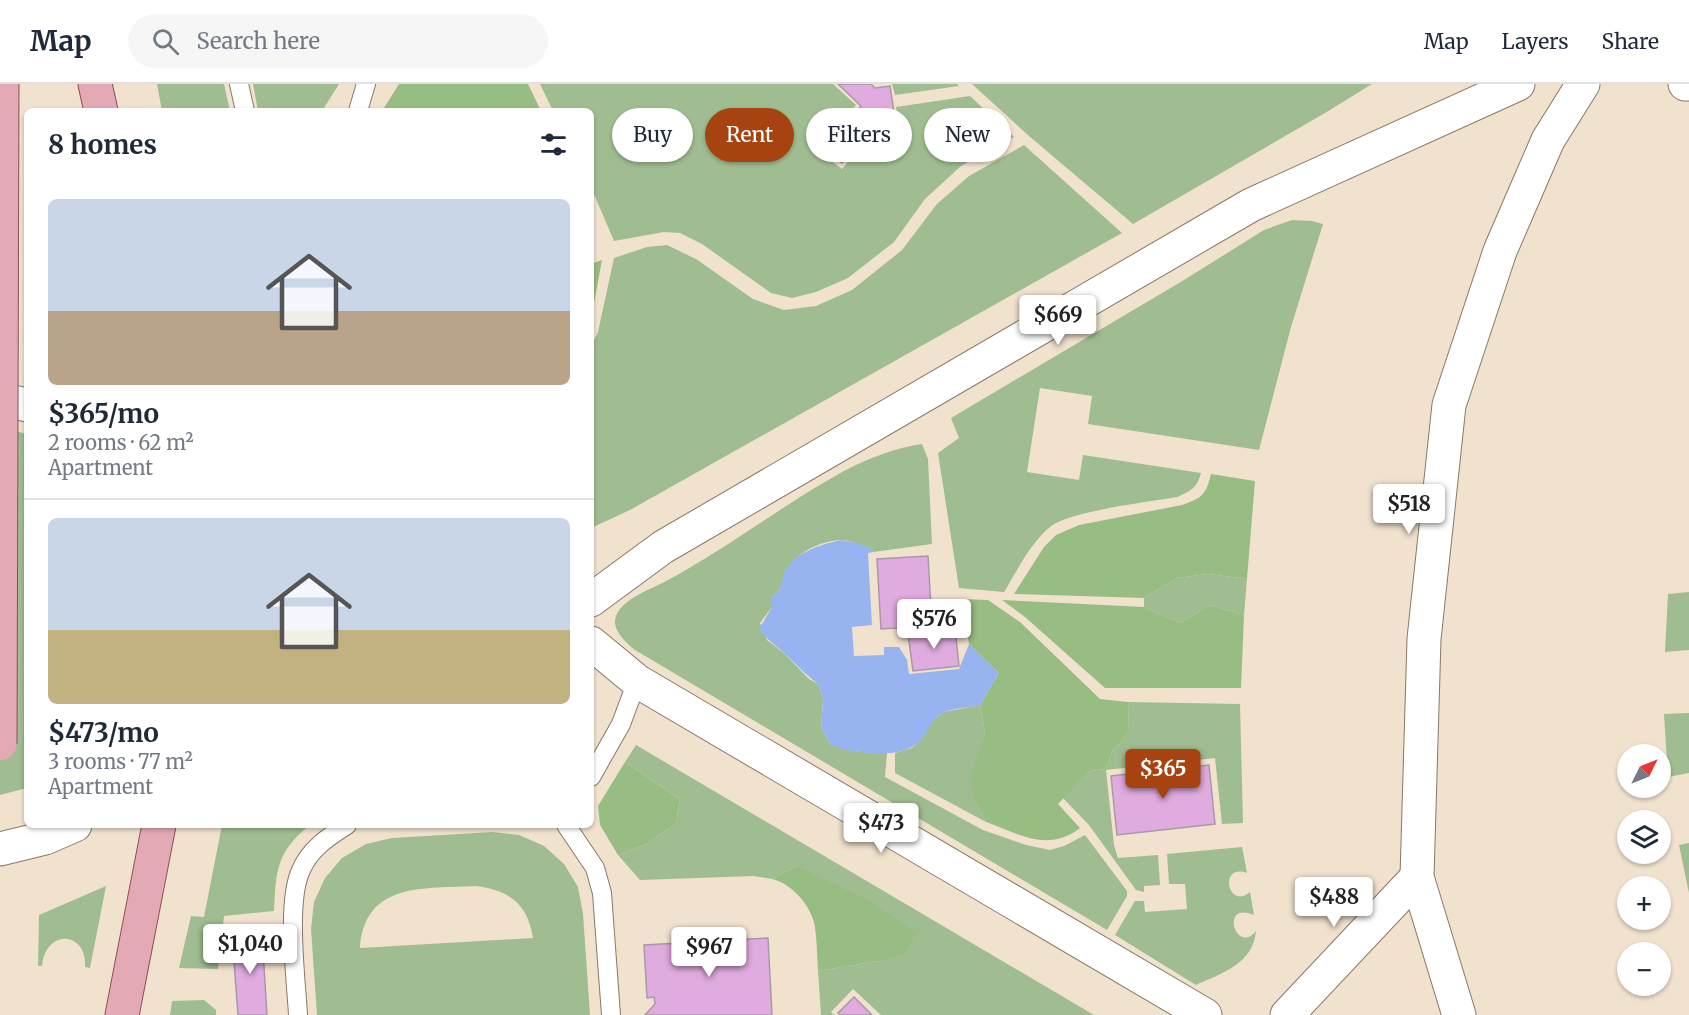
<!DOCTYPE html>
<meta charset="utf-8">
<style>
body{margin:0;font-family:Merriweather,serif;background:#f6f6f7;color:#1f2937;height:100vh;display:flex;flex-direction:column;font-size:22px;white-space:nowrap}
*{box-sizing:border-box;margin:0}
p{font-size:20px;color:#747a83}
.icon{flex:none;width:33px;height:33px;fill:none;stroke:currentColor;stroke-width:2;stroke-linecap:round;stroke-linejoin:round}
.map{position:relative;flex:1;overflow:hidden}
.sheet{position:absolute;left:24px;top:24px;width:570px;height:720px;display:flex;flex-direction:column;background:#fff;border-radius:9px;box-shadow:0 2px 4px #0004}
.sheet>*{flex:none}
.top-card{position:absolute;left:612px;top:24px;width:570px;height:54px;display:flex;gap:12px}
.needle{width:39px;rotate:47deg}
.tools{position:absolute;left:1617px;top:660px;display:grid;gap:12px}
.tools a{display:grid;place-items:center;width:54px;height:54px;border-radius:50%;background:#fff;box-shadow:0 2px 4px #0004;font-size:30px}
.price{position:absolute;translate:-50% -51px;padding:0 14px;border-radius:6px;background:#fff;color:#222;font-size:20px;line-height:39px;filter:drop-shadow(0 2px 3px #0008)}
.price::after{content:'';position:absolute;left:50%;top:36px;width:18px;height:14px;margin-left:-9px;background:inherit;clip-path:polygon(0 0,100% 0,50% 100%)}
.price.selected{background:#a74310;color:#fff}
ul{padding:0;list-style:none}
li{display:grid;align-content:center;gap:12px;height:318px;padding:0 24px}
li+li{border-top:2px solid #e0e1e3}
li span{display:grid;place-items:center;height:186px;border-radius:9px;color:#555}
li>.icon{margin-inline-start:auto}
span .icon{width:108px;height:108px;fill:#fffc;stroke-width:1}
li b{font-size:26px}
h2{display:flex;justify-content:space-between;align-items:center;height:72px;padding:0 24px;font-size:26px}
.tag{padding:0 21px;border-radius:27px;background:#fff;box-shadow:0 2px 4px #0004;font-size:21px;line-height:54px}
.tag.selected{background:#a74310;color:#fff}
header{display:flex;align-items:center;gap:36px;box-sizing:border-box;height:84px;padding:0 30px;background:#fff;border-bottom:2px solid #e0e1e3}
header strong{font-size:28px}
nav{display:flex;gap:33px;margin-inline-start:auto;font-size:21px}
.search{width:420px;height:54px;background:#f6f6f7;display:flex;align-items:center;gap:15px;box-sizing:border-box;padding:0 21px;border-radius:33px;color:#747a83;font-size:22px}
.map>svg:first-child{display:block}
.green{fill:#9fbd90;fill-rule:evenodd}
.forest{fill:#97bd82}
.water{fill:#98b4f0}
.building{fill:#e0abde;stroke:#a998a8;stroke-width:1.5}
.lines{fill:none;stroke-linecap:round;stroke-linejoin:round}
.service-casing{stroke:#877967;stroke-width:20}
.tertiary-casing{stroke:#877967;stroke-width:35}
.primary-casing{stroke:#8c4c58;stroke-width:35}
.service{stroke:#fff;stroke-width:18}
.tertiary{stroke:#fff;stroke-width:33}
.primary{stroke:#e3a9b5;stroke-width:33}
.primary-bridge-casing{stroke:#8c4c58;stroke-width:35;stroke-linecap:butt}
.primary-bridge{stroke:#e3a9b5;stroke-width:33}
</style>
<header>
<strong>Map</strong>
<div class="search"><svg class="icon" aria-label="search" viewBox="0 0 24 24"><circle cx="10" cy="10" r="6"/><path d="M15 15l6 6"/></svg>Search here</div>
<nav><a>Map</a><a>Layers</a><a>Share</a></nav>
</header>
<div class="map">
<svg width="1689" height="931" viewBox="0 0 1689 931">
<rect width="100%" height="100%" fill="#f1e2ce"/>
<g class="green">
<polygon points="157,0 224,0 230,27 162,27"/>
<polygon points="253,0 339,0 322,27 258,27"/>
<polygon points="540,0 833,0 856,21 817,66 842,85 884,32 897,30 896,23 970,12 1014,53 961,82 925,115 894,158 848,194 816,208 792,214 771,209 702,160 680,149 664,148 614,157 591,103 591,27 553,27"/>
<polygon points="892,0 957,0 959,2 895,11"/>
<polygon points="972,0 1372,0 1325,29 1133,140 1029,52"/>
<polygon points="1024,61 1122,149 630,426 591,444 591,262 598,248 614,174 647,163 667,161 696,175 753,215 784,226 816,222 852,206 902,166 937,120 969,92"/>
<path d="M 1292,136 L 1312,137 L 1323,140 L 1291,243 L 1259,366 L 1088,340 L 1092,312 L 1040,304 L 1027,388 L 1079,396 L 1083,371 L 1201,389 C 1197,404 1191,407 1177,413 C 1148,418 1070,427 1050,443 C 1032,457 1016,488 1004,508 L 959,504 L 938,369 L 959,354 L 951,334 L 1184,196 L 1264,146 Z"/>
<polygon points="0,343 27,350 27,704 0,711"/>
<path d="M 922,360 L 928,375 L 932,460 L 873,468 L 872,465 C 862,462 849,455 840,456 C 815,457 781,477 782,503 L 772,513 L 772,523 L 760,539 L 767,556 L 785,570 L 809,595 L 818,600 L 823,614 L 821,644 L 831,661 L 859,668 L 887,669 L 885,693 L 983,746 L 1026,761 L 1050,766 L 1064,762 L 1085,751 L 1127,807 L 1127,812 L 1107,846 L 635,566 C 626,558 611,546 616,532 C 623,514 652,505 668,496 C 729,463 784,420 844,387 C 869,374 895,364 922,360 Z"/>
<polygon points="1208,490 1247,495 1244,531 1210,521 1180,539 1144,523 1144,514 1177,494"/>
<polygon points="1689,508 1689,566 1665,568 1668,510"/>
<polygon points="1128,618 1240,620 1243,739 1222,740 1215,674 1106,686 1114,761 1118,774 1158,771 1160,801 1144,802 1144,808 1136,806 1089,741 1063,714 1090,687 1106,685 1112,668 1129,648"/>
<polygon points="980,621 985,649 980,668 974,715 986,738 895,689 895,669 912,664 923,654 931,638 944,628"/>
<polygon points="1689,629 1689,689 1668,693 1664,630"/>
<polygon points="636,661 1094,931 881,931 853,905 831,928 834,931 821,931 818,887 878,877 796,782 772,795 754,792 640,796 618,771 645,761 676,739 680,715 625,678"/>
<path d="M 222,741 L 310,741 C 276,768 276,787 274,827 L 224,832 L 218,885 L 179,884 L 191,832 L 204,833 Z"/>
<path d="M 492,748 L 519,751 L 544,762 L 564,780 L 578,803 L 583,830 L 590,931 L 317,931 L 311,845 L 314,818 L 325,794 L 342,774 L 366,760 L 392,754 ZM 476,802 C 509,806 528,820 533,854 L 360,864 C 365,797 425,805 476,802 Z"/>
<polygon points="1689,759 1689,809 1679,761"/>
<path d="M 1242,763 L 1247,789 C 1218,779 1228,827 1250,808 L 1254,831 C 1219,816 1236,872 1256,847 C 1253,880 1222,889 1196,901 L 1115,851 L 1135,817 L 1144,817 L 1145,828 L 1187,825 L 1185,800 L 1169,800 L 1167,770 Z"/>
<path d="M 106,802 L 90,884 L 85,883 C 88,848 46,843 42,882 L 38,882 L 39,831 Z"/>
<polygon points="204,916 216,926 216,931 170,931 172,917"/>
</g>
<g class="forest">
<polygon points="399,0 528,0 541,27 382,27"/>
<polygon points="602,176 591,235 591,180"/>
<path d="M 1211,390 L 1255,397 L 1247,495 L 1208,490 L 1177,494 L 1144,514 L 1014,510 L 1044,463 L 1056,451 L 1079,441 L 1182,421 C 1202,414 1206,411 1211,390 Z"/>
<path d="M 961,515 L 988,516 L 1020,538 L 1100,615 L 1128,618 L 1129,648 L 1112,668 L 1106,685 L 1090,687 L 1058,720 L 1080,744 C 1048,769 1019,750 986,738 L 974,715 L 971,692 L 985,649 L 980,621 L 999,589 L 969,560 Z"/>
<polygon points="1002,516 1144,523 1180,539 1210,521 1244,531 1241,604 1105,604 1025,533"/>
<polygon points="625,678 680,715 676,739 645,761 618,771 600,741 598,722"/>
<path d="M 796,782 L 870,817 L 916,848 L 906,869 L 878,877 L 818,887 C 817,872 817,857 815,843 C 812,823 792,799 772,795 Z"/>
</g>
<path class="water" d="M 842,456 L 858,459 L 872,465 L 873,468 L 868,469 L 872,541 L 852,543 L 854,572 L 884,571 L 884,563 L 899,563 L 907,576 L 909,590 L 959,585 L 969,560 L 999,589 L 980,621 C 969,624 953,624 943,629 C 932,635 930,644 923,654 C 906,677 855,670 831,661 L 821,644 L 823,614 L 818,600 C 805,590 795,579 783,568 C 774,560 766,555 759,545 L 772,523 L 772,513 L 782,503 C 780,473 818,460 842,456 Z"/>
<g class="building">
<polygon points="838,0 871,0 875,4 890,2 894,28 882,29 842,79 826,66 861,22"/>
<polygon points="928,472 932,542 881,545 877,475"/>
<polygon points="955,544 959,582 913,587 908,550"/>
<polygon points="1209,681 1215,740 1117,751 1111,692"/>
<polygon points="262,850 267,931 238,931 232,852"/>
<polygon points="768,854 772,931 645,931 655,920 654,913 647,914 644,861"/>
<polygon points="854,913 872,931 840,931 838,929"/>
</g>
<g class="lines">
<g class="service-casing">
<g id="service">
<polyline points="239,0 245,27"/>
<polyline points="358,27 366,0"/>
<polyline points="591,693 621,640 637,597"/>
<polyline points="566,741 595,784 602,809 611,931"/>
<path d="M 298,931 C 296,894 286,818 301,786 C 310,765 328,753 347,741"/>
</g>
</g>
<g class="tertiary-casing">
<g id="tertiary">
<polyline points="1685,0 1689,0"/>
<polyline points="0,315 27,321"/>
<polyline points="591,516 663,463 1251,121 1518,0"/>
<polyline points="591,559 637,597 1205,931"/>
<polyline points="0,765 45,754 75,741"/>
<polyline points="1287,931 1417,793"/>
<polyline points="1459,931 1417,793 1424,555 1449,321 1500,167 1548,56 1583,0"/>
</g>
</g>
<g class="primary-casing">
<g id="primary">
<polyline points="95,0 101,27"/>
<polyline points="122,931 159,741"/>
</g>
</g>
<use href="#service" class="service"/>
<use href="#tertiary" class="tertiary"/>
<use href="#primary" class="primary"/>
<g class="primary-bridge-casing">
<polyline id="primary-bridge" points="0,660 2,0"/>
</g>
<use href="#primary-bridge" class="primary-bridge"/>
</g>
</svg>
<div class="tools">
<a><svg class="needle" viewBox="-14 -14 28 28"><path d="M0-13l5 13h-10z" fill="#e53935"/><path d="M0 13l5-13h-10z" fill="#747a83"/></svg></a>
<a><svg class="icon" aria-label="layers" viewBox="0 0 24 24"><path d="M12 4l9 5-9 5-9-5zM3 14l9 5 9-5"/></svg></a>
<a>+</a>
<a>−</a>
</div>
<b class="price" style="left:1058px;top:262px">$669</b>
<b class="price" style="left:1409px;top:451px">$518</b>
<b class="price" style="left:934px;top:566px">$576</b>
<b class="price selected" style="left:1163px;top:716px">$365</b>
<b class="price" style="left:881px;top:770px">$473</b>
<b class="price" style="left:1334px;top:844px">$488</b>
<b class="price" style="left:250px;top:891px">$1,040</b>
<b class="price" style="left:709px;top:894px">$967</b>
<div class="top-card">
<a class="tag">Buy</a>
<a class="tag selected">Rent</a>
<a class="tag">Filters</a>
<a class="tag">New</a>
</div>
<section class="sheet">
<h2>8 homes<svg class="icon" aria-label="filters" viewBox="0 0 24 24"><path d="M4 7h16M4 17h16"/><circle cx="9" cy="7" r="2"/><circle cx="15" cy="17" r="2"/></svg></h2>
<ul>
<li><span style="background:linear-gradient(#c9d6e8 60%,#b9a48a 0)"><svg class="icon" aria-label="home" viewBox="0 0 24 24"><path d="M3 11l9-7 9 7M6 9v11h12V9"/></svg></span><div><b>$365/mo</b><p>2 rooms · 62 m²</p><p>Apartment</p></div></li>
<li><span style="background:linear-gradient(#c9d6e8 60%,#c2b280 0)"><svg class="icon" aria-label="home" viewBox="0 0 24 24"><path d="M3 11l9-7 9 7M6 9v11h12V9"/></svg></span><div><b>$473/mo</b><p>3 rooms · 77 m²</p><p>Apartment</p></div></li>
</ul>
</section>
</div>
